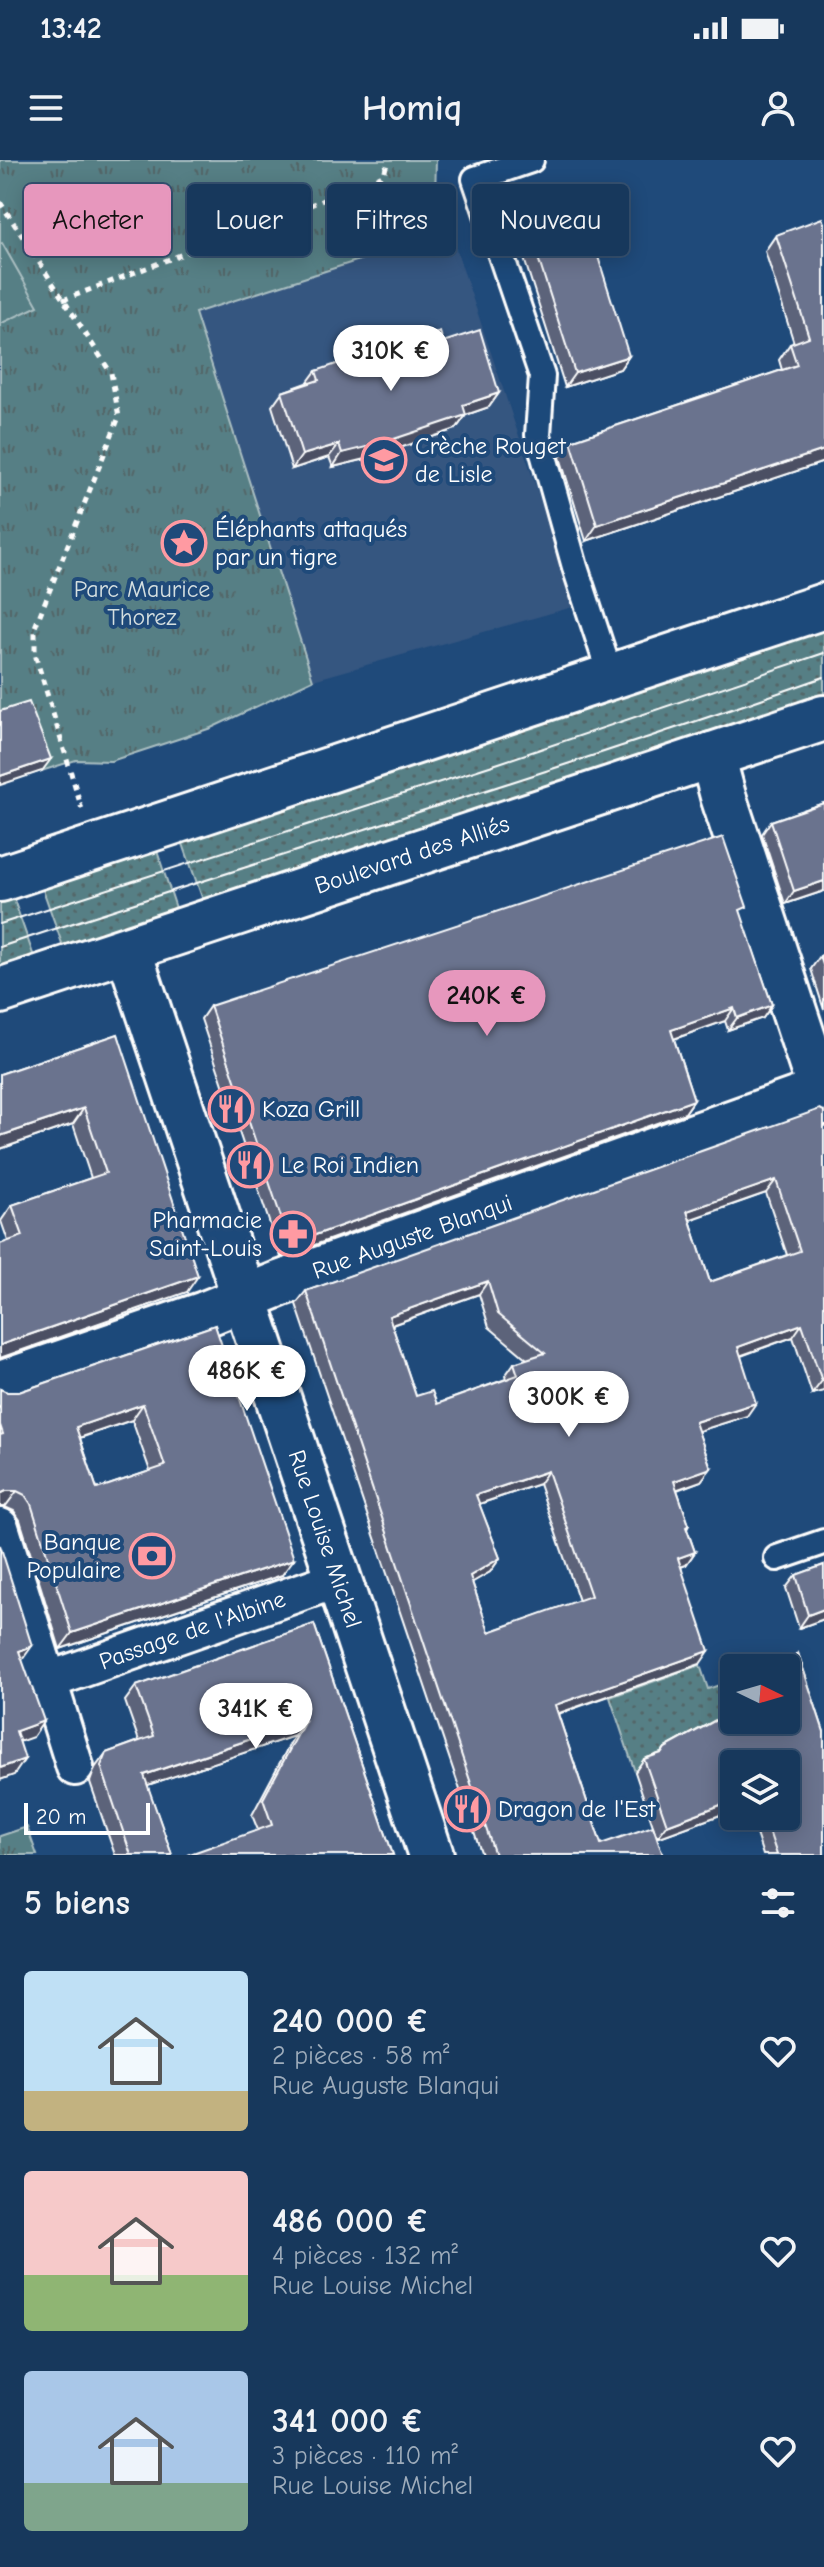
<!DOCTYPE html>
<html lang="fr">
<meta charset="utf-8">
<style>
body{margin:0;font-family:"Comic Neue",sans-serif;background:#203f62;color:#f1f3f6;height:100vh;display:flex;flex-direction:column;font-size:30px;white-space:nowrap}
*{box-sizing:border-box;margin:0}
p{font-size:26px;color:#9eacbb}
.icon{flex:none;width:44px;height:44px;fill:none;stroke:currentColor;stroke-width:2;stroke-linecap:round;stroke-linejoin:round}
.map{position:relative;height:1695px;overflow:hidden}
.side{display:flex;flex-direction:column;background:#17385c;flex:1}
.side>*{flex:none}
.banner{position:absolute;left:24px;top:24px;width:776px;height:72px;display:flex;gap:16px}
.needle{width:52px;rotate:95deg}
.buttons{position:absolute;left:720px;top:1494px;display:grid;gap:16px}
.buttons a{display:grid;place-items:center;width:80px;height:80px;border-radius:8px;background:#17385c;box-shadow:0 4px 20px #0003,0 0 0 2px #365272;font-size:40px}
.scale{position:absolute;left:24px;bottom:20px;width:126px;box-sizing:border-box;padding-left:8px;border:4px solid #fff;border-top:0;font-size:22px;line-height:28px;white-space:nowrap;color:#fff;-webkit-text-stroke:6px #1f4a7a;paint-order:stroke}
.price{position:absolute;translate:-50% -68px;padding:0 18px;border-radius:28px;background:#fff;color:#222;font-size:26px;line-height:52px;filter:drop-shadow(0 2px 4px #0008)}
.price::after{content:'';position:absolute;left:50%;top:48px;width:24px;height:18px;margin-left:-12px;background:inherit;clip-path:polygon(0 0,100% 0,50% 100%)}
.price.current{background:#e797bd;color:#111}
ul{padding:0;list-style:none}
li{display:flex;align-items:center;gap:24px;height:200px;padding:0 24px}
li span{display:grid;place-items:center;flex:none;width:224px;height:160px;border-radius:8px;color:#555}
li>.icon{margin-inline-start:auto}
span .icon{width:96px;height:96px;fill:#fffc;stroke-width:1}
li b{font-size:34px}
h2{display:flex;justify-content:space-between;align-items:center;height:96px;padding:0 24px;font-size:34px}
.chip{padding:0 28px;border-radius:8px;background:#17385c;box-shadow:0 4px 20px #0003,0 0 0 2px #365272;font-size:28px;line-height:72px}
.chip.current{background:#e797bd;color:#111}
.status{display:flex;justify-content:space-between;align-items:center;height:56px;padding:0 40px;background:#17385c;direction:ltr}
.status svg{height:22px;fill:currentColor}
header{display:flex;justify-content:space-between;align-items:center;height:104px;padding:0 24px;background:#17385c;font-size:36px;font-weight:600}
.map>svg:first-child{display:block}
.built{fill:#365680}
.grass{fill:url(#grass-dots);stroke:#abbfc2;stroke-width:2}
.park{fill:url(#park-tufts);stroke:#abbfc2;stroke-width:2}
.pitch{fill:#577f85;stroke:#abbfc2;stroke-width:2}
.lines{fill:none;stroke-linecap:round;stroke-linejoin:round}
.service-casing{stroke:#fff;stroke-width:30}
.pedestrian-casing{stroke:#fff;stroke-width:42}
.minor-casing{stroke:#fff;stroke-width:50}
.primary-casing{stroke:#fff;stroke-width:50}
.path{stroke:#fff;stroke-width:5;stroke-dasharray:6 6;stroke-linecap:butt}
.service{stroke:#1f4a7a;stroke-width:24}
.pedestrian{stroke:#1f4a7a;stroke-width:36}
.minor{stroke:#1f4a7a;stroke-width:44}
.primary{stroke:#1f4a7a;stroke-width:44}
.tram{stroke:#fff;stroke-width:2}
.wall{fill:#5c637a;stroke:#fff;stroke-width:2;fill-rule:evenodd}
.shaded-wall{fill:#4b5063;stroke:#fff;stroke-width:2}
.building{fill:#6b738e;stroke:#fff;stroke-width:2;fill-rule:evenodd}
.labels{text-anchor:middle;stroke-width:8;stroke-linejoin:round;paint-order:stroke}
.poi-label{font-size:24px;fill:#fff;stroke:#1f4a7a;text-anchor:start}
.park-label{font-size:24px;fill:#d5dfe0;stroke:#1f4a7a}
.street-label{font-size:24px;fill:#fff;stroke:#1f4a7a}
</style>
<div class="status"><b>13:42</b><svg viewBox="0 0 49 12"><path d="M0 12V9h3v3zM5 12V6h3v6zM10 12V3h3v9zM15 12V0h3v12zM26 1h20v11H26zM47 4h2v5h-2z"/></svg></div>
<header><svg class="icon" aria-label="menu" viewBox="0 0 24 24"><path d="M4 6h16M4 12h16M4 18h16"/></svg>Homiq<svg class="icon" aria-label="person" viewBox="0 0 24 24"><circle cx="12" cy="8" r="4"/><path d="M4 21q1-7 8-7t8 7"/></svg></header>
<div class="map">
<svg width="824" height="1695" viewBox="0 0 824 1695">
<defs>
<pattern id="grass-dots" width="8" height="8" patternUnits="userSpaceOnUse" patternTransform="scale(2)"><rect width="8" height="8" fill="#577f85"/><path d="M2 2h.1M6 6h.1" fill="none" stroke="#526668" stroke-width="1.8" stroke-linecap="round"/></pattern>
<pattern id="park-tufts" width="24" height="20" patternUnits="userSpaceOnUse" patternTransform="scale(2)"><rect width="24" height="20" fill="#577f85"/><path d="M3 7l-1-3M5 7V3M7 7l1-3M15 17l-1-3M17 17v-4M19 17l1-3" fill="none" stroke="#526668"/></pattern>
</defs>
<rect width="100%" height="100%" fill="#1f4a7a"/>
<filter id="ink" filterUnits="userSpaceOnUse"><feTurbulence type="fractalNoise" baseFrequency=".0125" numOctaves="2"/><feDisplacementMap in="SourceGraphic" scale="16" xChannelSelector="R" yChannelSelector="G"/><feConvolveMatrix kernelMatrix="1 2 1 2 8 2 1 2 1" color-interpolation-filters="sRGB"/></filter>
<g filter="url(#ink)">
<polygon class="built" points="450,71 576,446 313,520 195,153"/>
<g class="grass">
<polygon points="824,468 824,538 204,743 182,681"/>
<polygon points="157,691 177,751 64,789 42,727"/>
<polygon points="13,737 34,797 0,809 0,742"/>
<polygon points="700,1505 708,1529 734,1520 734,1560 754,1574 635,1612 610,1537"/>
</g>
<g class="park">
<polygon points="0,0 436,0 434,76 195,153 313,520 211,568 178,579 111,601 76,600 13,620 0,580"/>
<polygon points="27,1667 37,1695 0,1695 0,1676"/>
</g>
<polygon class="pitch" points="2,83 38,146 0,164 0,84"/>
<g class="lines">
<g class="service-casing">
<g id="service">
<polyline points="531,0 475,19 542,216 538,275 575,407 611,517"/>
<polyline points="777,1398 824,1382"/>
</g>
</g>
<g class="pedestrian-casing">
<g id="pedestrian">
<polyline points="0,1367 75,1607"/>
<path id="s1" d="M 47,1521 L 338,1419"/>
</g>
</g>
<g class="minor-casing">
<g id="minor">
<polyline points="712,595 723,636 824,942"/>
<path id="s2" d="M 128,789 L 431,1695"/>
<path id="s3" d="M 0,1224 L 205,1154 L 279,1124 L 824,930"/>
</g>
</g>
<g class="primary-casing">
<g id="primary">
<polyline points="0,719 824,446"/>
<path id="s4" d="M 0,831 L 824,558"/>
</g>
</g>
<g class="path">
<polyline points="0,42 111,213 119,257 35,467 35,494 81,646 83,645"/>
<polyline points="63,140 365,24 384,14 388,0"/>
</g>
<use href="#service" class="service"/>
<use href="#pedestrian" class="pedestrian"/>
<use href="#minor" class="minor"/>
<use href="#primary" class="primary"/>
<g class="tram">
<polyline points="0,764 499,603 824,493"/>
<path d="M 0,787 C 274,696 552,613 824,517"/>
</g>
</g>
<g class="wall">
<polygon points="522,57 629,196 620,209 565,227 522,92 512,70"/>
<polygon points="824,63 824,302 586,381 560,297 571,281 782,210 779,200 790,184 794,183 765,91 776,75"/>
<polygon points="443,182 499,233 489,247 466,255 456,269 370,298 333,307 329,297 292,309 272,246 282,232 307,223 316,211"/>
<polygon points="824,643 824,731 785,744 762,674 771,661"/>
<polygon points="741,755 772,845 763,858 728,870 725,861 674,879 694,940 685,953 281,1097 201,859 210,846"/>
<polygon points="824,794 824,850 811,809 820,796"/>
<polygon points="118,874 187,1132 8,1081 1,1061 12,1045 91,1018 73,964 0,989 0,914"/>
<path d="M 824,951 L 824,1231 L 812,1234 L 793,1177 L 741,1196 L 747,1256 L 698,1271 L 711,1308 L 701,1321 L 677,1330 L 689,1365 L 687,1369 L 695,1392 L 686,1405 L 681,1407 L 700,1504 L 558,1554 L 601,1684 L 663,1695 L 482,1695 L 296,1144 L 306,1131 ZM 766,1033 L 787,1095 L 710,1122 L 690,1060 ZM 479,1134 L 489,1167 L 527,1199 L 514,1203 L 505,1216 L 506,1219 L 437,1244 L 416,1236 L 392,1165 ZM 539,1324 L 579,1441 L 489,1472 L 472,1422 L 490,1412 L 500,1398 L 479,1344 Z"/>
<path d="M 215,1165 L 282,1415 L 60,1489 L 20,1360 L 14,1351 L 5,1347 L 0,1347 L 0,1229 L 7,1232 L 19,1232 ZM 132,1260 L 150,1311 L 97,1329 L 80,1278 Z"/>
<polygon points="824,1405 824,1459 799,1468 786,1428 796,1415"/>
<polygon points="314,1464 393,1695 258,1670 252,1655 294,1576 147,1625 172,1695 115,1695 90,1622 95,1608 106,1593 139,1581 125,1541 136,1526"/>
<polygon points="798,1493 824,1572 824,1695 763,1695 750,1656 786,1656 786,1604 734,1604 734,1650 657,1678 635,1612 644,1599 661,1593 665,1588 717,1559 717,1557 726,1543 734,1538 734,1560 786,1560 786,1508 777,1508"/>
</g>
<g class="shaded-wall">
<polygon points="629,196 620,209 565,227 575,213"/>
<polygon points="499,233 489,247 454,259 463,245"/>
<polygon points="466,255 456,269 370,298 333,307 342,293"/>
<polygon points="339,284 329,297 292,309 302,295"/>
<polygon points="824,290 824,302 586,381 597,365"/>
<polygon points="51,599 42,611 0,625 0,616"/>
<polygon points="824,721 824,731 785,744 794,731"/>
<polygon points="772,845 763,858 728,870 737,858"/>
<polygon points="734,848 725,861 662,883 671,870"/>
<polygon points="694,940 685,953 281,1097 290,1084"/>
<polygon points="84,948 73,964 0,989 0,976"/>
<polygon points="776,1020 766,1033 677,1064 687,1051"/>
<polygon points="198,1116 187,1132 0,1198 0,1186 3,1184"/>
<polygon points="488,1121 479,1134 380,1169 389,1156"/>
<polygon points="802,1164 793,1177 728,1200 738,1187"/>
<polygon points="824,1220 824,1231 812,1234 822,1221"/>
<polygon points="756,1243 747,1256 686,1275 695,1262"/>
<polygon points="143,1244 132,1260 64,1283 76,1267"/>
<polygon points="711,1308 701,1321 664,1334 674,1321"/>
<polygon points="548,1311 539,1324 467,1348 476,1335"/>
<polygon points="6,1331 17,1331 5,1347 0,1347 0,1334"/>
<polygon points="695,1392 686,1405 669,1411 678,1398"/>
<polygon points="500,1398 490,1412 461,1429 470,1416"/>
<polygon points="294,1399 282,1415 60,1489 72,1473"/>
<polygon points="824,1449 824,1459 799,1468 808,1455"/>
<polygon points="32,1486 20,1503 19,1491"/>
<polygon points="709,1491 700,1504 545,1558 555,1545"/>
<polygon points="44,1561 33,1577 5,1587 16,1571"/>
<polygon points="305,1561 294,1576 133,1630 144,1615"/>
<polygon points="25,1599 14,1615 0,1620 0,1608"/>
<polygon points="734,1640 734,1650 657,1678 667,1665"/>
</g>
<g class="building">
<polygon points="580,39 629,196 575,213 532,79 522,57"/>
<polygon points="822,58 824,63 824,290 597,365 571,281 797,205 790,184 809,177 776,75"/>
<polygon points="480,170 499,233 463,245 466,255 379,284 342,293 339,284 302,295 282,232 319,220 316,211 351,199 440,172 443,182"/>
<polygon points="29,542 51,599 0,616 0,551"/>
<polygon points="824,643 824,721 794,731 771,661"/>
<polygon points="723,677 747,747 740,750 772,845 737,858 734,848 671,870 694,940 290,1084 210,846"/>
<polygon points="824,794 824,808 820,796"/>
<polygon points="118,874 198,1116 3,1184 0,1186 0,1084 23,1076 12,1045 106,1013 84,948 0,976 0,914"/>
<path d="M 820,949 L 824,951 L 824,1220 L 822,1221 L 802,1164 L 738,1187 L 756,1243 L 695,1262 L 711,1308 L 674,1321 L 689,1365 L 686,1367 L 695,1392 L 678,1398 L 709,1491 L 555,1545 L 601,1684 L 653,1666 L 663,1695 L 495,1695 L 306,1131 ZM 776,1020 L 800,1091 L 710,1122 L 687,1051 ZM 488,1121 L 498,1154 L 545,1193 L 514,1203 L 518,1215 L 437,1244 L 432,1231 L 416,1236 L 389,1156 ZM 548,1311 L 591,1436 L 489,1472 L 470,1416 L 500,1398 L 476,1335 Z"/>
<path d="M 215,1165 L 294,1399 L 72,1473 L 31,1344 L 25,1335 L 17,1331 L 6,1331 L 0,1334 L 0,1275 L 3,1274 L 0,1265 L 0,1229 L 7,1232 L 19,1232 ZM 143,1244 L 165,1306 L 97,1329 L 76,1267 Z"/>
<polygon points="0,1385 32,1486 19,1491 44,1561 16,1571 25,1599 0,1608"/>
<polygon points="824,1405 824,1449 808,1455 796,1415"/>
<polygon points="314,1464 393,1695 187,1695 272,1665 263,1639 305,1561 144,1615 172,1695 131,1695 101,1606 106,1593 154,1576 136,1526"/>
<polygon points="798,1493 824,1572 824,1695 777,1695 764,1656 786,1656 786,1604 734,1604 734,1640 667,1665 644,1599 662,1593 665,1588 729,1553 726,1543 734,1538 734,1560 786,1560 786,1508 777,1508"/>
</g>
</g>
<defs>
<g id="school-ring" transform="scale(2.3)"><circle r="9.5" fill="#1f4a7a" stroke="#ff9aa2" stroke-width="1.5"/><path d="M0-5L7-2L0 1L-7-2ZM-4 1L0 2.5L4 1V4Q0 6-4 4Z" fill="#ff9aa2"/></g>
<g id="sight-ring" transform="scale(2.3)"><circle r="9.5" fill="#1f4a7a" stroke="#ff9aa2" stroke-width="1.5"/><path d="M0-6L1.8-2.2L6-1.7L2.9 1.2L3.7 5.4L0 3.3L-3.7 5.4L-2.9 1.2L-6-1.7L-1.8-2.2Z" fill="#ff9aa2"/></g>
<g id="restaurant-ring" transform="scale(2.3)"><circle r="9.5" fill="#1f4a7a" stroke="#ff9aa2" stroke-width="1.5"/><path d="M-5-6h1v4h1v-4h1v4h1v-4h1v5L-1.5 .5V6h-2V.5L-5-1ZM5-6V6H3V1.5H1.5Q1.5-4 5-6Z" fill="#ff9aa2"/></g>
<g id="pharmacy-ring" transform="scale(2.3)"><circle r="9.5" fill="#1f4a7a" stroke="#ff9aa2" stroke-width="1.5"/><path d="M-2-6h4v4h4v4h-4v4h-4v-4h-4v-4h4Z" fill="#ff9aa2"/></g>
<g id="bank-ring" transform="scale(2.3)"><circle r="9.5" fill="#1f4a7a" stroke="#ff9aa2" stroke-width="1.5"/><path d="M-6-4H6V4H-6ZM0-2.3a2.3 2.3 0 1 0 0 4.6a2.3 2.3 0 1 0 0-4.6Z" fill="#ff9aa2"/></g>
</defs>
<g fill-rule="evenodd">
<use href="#school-ring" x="384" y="300"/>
<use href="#sight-ring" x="184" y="383"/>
<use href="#restaurant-ring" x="231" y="949"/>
<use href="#restaurant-ring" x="250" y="1005"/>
<use href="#pharmacy-ring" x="293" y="1074"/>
<use href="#bank-ring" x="152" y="1396"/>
<use href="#restaurant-ring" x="467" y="1649"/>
</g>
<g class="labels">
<g class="poi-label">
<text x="415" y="294">Crèche Rouget<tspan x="415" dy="28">de Lisle</tspan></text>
<text x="215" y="377">Éléphants attaqués<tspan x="215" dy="28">par un tigre</tspan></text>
<text x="262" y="957">Koza Grill</text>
<text x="281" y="1013">Le Roi Indien</text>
<text x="262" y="1068" text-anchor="end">Pharmacie<tspan x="262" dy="28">Saint-Louis</tspan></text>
<text x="121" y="1390" text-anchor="end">Banque<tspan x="121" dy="28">Populaire</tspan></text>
<text x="498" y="1657">Dragon de l'Est</text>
</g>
<g class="park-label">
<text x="142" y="437">Parc Maurice<tspan x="142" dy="28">Thorez</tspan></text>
</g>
<g class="street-label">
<text dy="8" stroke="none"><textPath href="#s4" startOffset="434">Boulevard des Alliés</textPath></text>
<text dy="8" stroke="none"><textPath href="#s3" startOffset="438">Rue Auguste Blanqui</textPath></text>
<text dy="8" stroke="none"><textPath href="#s2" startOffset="622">Rue Louise Michel</textPath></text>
<text dy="8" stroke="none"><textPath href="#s1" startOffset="154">Passage de l'Albine</textPath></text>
</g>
</g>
</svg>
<div class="buttons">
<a><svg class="needle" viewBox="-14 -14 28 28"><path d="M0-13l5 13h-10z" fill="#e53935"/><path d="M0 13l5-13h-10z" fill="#9eacbb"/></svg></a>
<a><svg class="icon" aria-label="layers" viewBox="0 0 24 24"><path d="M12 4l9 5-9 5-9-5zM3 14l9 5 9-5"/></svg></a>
</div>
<div class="scale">20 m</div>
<b class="price" style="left:391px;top:233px">310K €</b>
<b class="price current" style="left:487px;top:878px">240K €</b>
<b class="price" style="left:247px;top:1253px">486K €</b>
<b class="price" style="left:569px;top:1279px">300K €</b>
<b class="price" style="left:256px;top:1591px">341K €</b>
<div class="banner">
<a class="chip current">Acheter</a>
<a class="chip">Louer</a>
<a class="chip">Filtres</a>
<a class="chip">Nouveau</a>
</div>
</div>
<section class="side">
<h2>5 biens<svg class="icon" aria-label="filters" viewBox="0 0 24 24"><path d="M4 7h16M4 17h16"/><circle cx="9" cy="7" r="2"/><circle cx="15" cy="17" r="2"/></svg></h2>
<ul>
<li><span style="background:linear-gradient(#bfe0f5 75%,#c2b280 0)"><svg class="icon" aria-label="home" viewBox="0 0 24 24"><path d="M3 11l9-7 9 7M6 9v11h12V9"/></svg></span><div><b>240 000 €</b><p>2 pièces · 58 m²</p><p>Rue Auguste Blanqui</p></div><svg class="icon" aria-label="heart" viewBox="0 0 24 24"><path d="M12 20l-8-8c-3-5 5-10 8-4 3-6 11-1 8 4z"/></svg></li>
<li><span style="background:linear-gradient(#f6c9c9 65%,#8fb573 0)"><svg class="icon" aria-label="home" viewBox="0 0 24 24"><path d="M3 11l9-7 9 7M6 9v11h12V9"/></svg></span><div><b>486 000 €</b><p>4 pièces · 132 m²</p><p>Rue Louise Michel</p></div><svg class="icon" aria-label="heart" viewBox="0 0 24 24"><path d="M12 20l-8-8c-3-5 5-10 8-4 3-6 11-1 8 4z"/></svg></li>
<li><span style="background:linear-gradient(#a9c7e8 70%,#7fa58c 0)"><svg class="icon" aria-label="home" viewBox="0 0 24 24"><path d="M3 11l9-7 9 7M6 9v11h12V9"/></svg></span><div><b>341 000 €</b><p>3 pièces · 110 m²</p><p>Rue Louise Michel</p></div><svg class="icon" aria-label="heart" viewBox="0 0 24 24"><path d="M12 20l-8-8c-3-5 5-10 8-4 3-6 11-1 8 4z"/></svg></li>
</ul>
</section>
